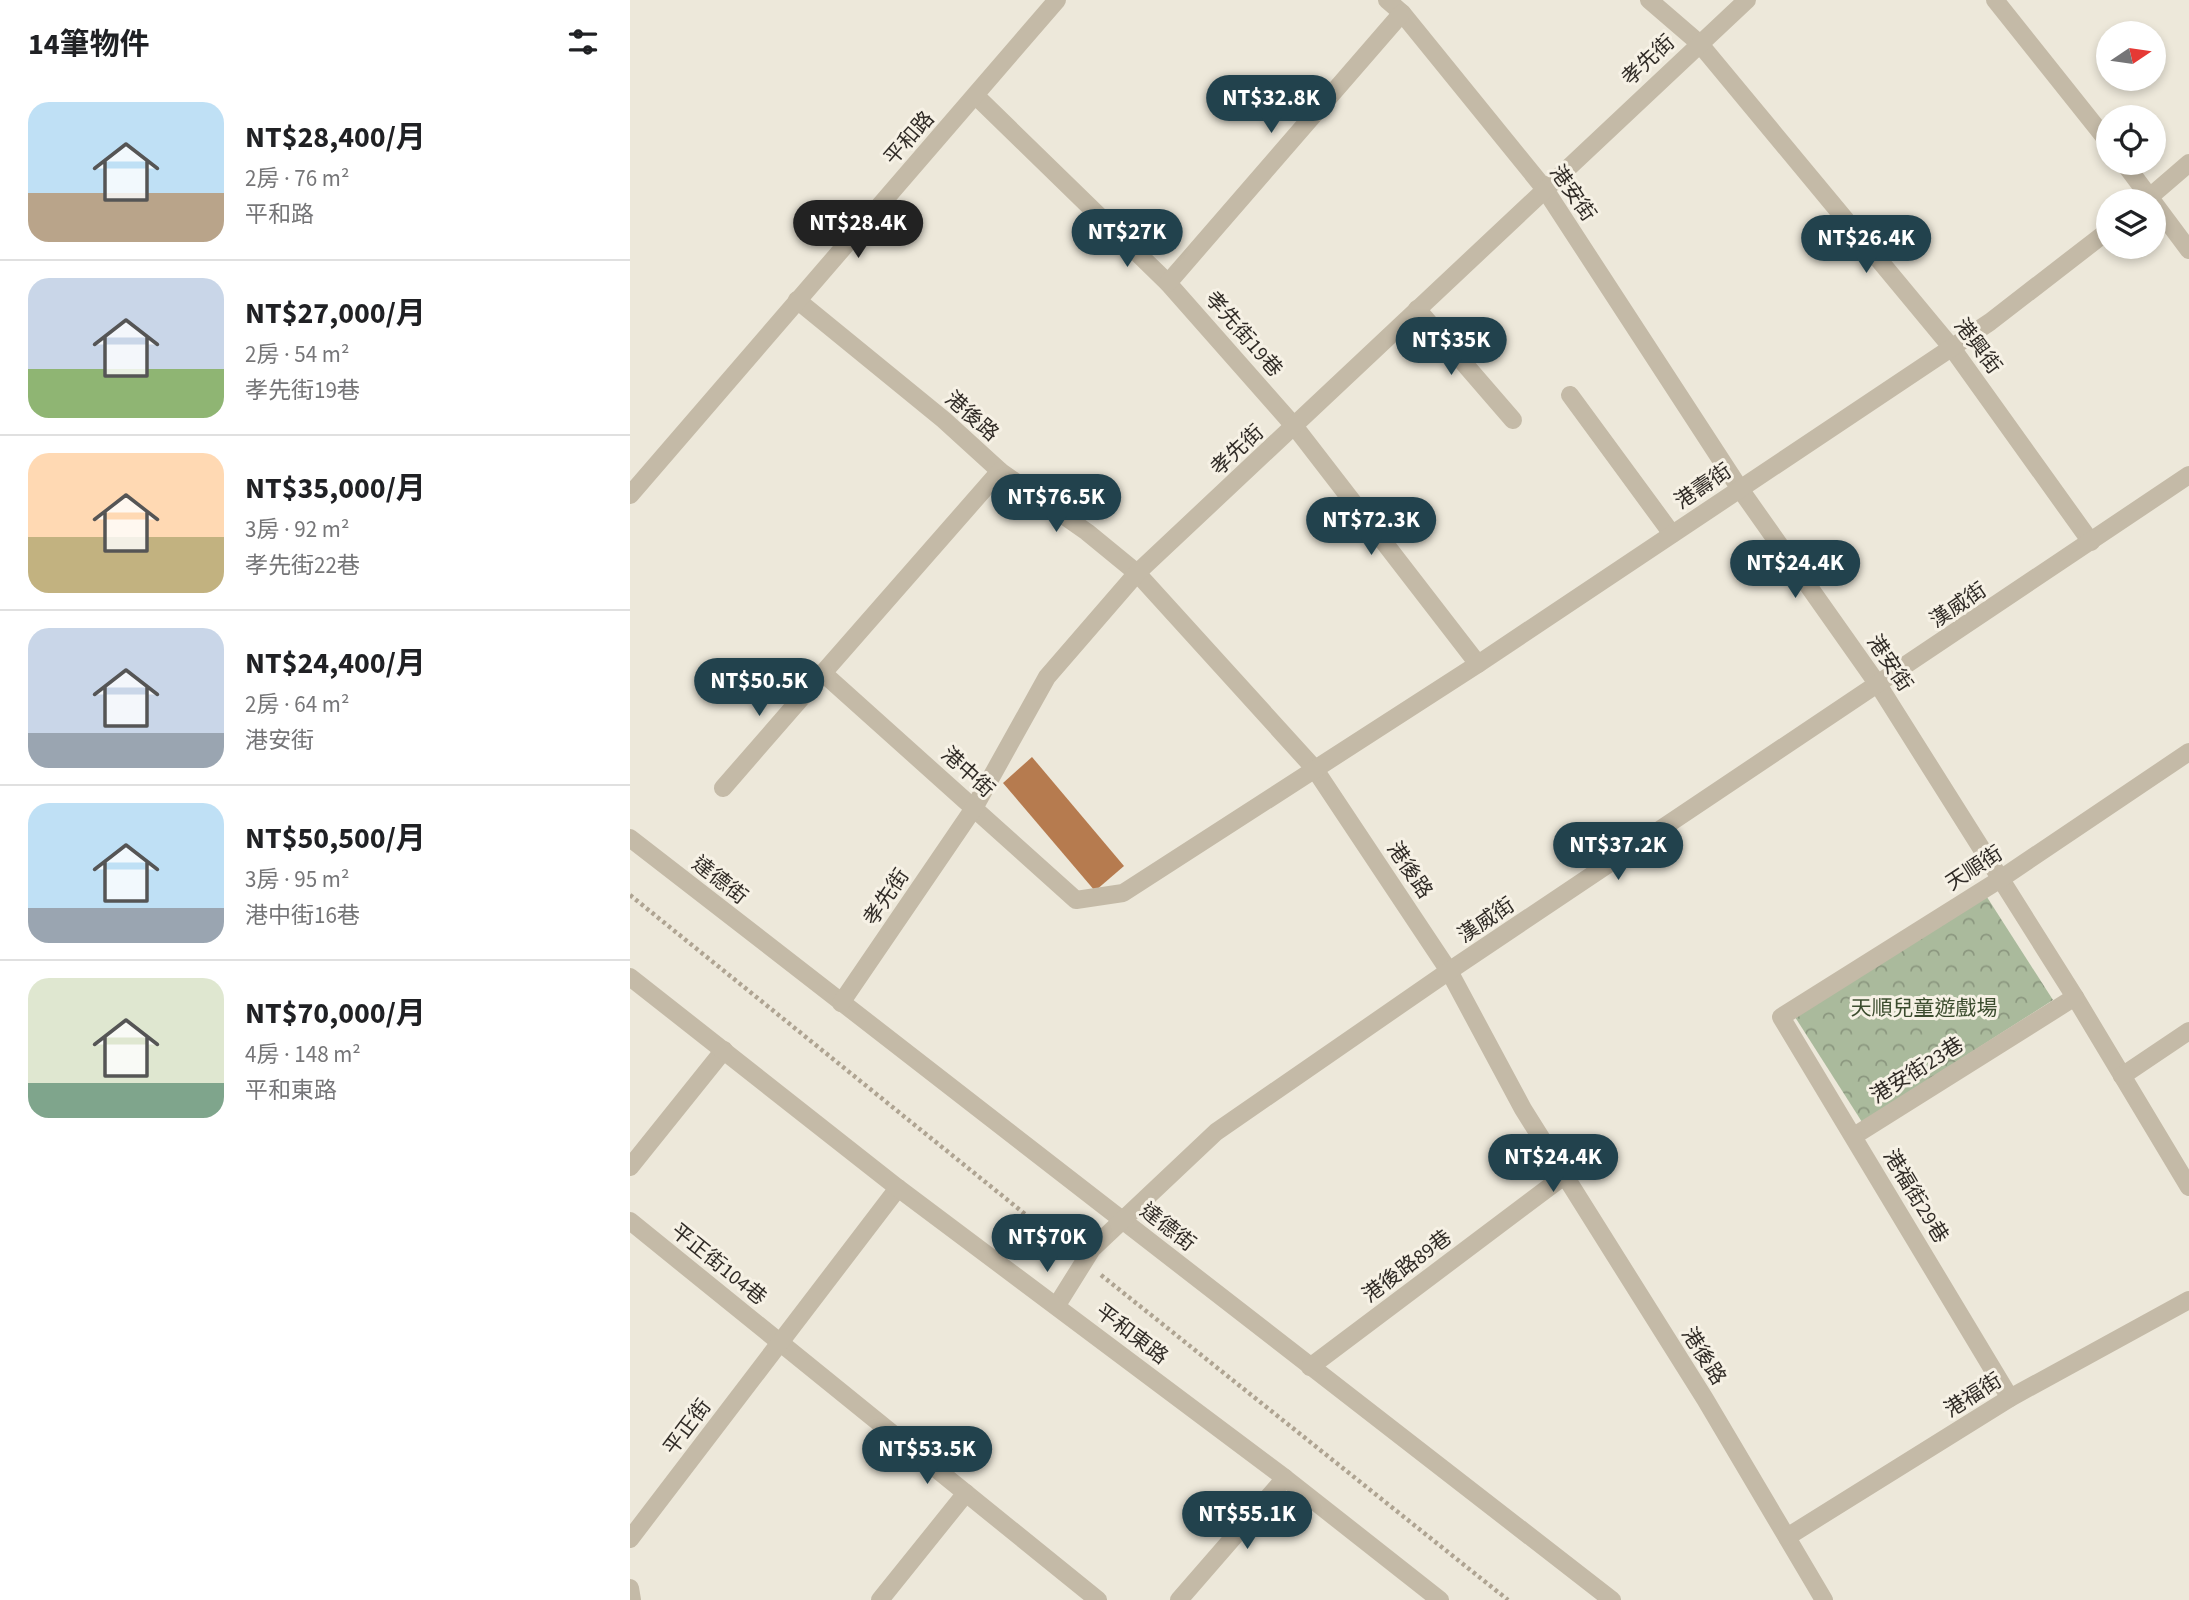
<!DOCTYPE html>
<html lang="zh-TW">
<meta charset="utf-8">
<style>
body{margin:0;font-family:"Source Sans 3","Noto Sans TC",sans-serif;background:#f2f2f2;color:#202124;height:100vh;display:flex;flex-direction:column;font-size:26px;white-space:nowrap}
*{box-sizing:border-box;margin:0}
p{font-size:23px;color:#757577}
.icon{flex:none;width:38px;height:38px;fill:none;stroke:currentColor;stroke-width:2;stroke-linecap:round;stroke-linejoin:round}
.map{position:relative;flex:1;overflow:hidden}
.details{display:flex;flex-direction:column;background:#fff;width:630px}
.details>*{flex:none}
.needle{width:46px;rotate:77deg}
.fabs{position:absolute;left:1466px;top:21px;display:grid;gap:14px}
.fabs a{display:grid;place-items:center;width:70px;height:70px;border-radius:50%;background:#fff;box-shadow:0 4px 10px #0003;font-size:35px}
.price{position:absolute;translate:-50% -60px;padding:0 16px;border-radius:24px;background:#22424d;color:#fff;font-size:23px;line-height:46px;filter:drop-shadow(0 2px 4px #0008)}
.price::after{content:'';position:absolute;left:50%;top:42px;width:21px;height:16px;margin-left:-10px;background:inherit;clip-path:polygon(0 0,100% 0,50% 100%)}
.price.active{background:#222;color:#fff}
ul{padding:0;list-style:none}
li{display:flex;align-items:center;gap:21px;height:175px;padding:0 28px}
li+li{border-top:2px solid #e0e0e0}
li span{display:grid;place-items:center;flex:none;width:196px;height:140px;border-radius:21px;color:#555}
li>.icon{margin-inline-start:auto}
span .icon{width:84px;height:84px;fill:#fffc;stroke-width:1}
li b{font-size:30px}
h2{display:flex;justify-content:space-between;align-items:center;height:84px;padding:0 28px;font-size:30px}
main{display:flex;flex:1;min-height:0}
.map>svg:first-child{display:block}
.forest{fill:url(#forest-crowns)}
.building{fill:#b67b4f}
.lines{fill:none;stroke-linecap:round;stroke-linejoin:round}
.path{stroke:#afa492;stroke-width:4.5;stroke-dasharray:3.5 3.5;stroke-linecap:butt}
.minor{stroke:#c4baa7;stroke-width:18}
.tertiary{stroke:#c4baa7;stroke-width:18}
.labels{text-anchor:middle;stroke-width:6;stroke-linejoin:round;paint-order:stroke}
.street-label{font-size:21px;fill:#312c27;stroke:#f6f1e5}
.park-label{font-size:21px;fill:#3b4c2e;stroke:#f6f1e5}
</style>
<main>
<section class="details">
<h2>14筆物件<svg class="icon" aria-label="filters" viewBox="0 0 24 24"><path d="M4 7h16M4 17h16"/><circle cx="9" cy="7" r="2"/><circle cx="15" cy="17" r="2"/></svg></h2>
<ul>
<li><span style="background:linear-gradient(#bfe0f5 65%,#b9a48a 0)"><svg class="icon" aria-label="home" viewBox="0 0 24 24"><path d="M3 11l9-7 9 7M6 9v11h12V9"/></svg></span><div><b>NT$28,400/月</b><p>2房 · 76 m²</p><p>平和路</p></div></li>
<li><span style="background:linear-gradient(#c9d6e8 65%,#8fb573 0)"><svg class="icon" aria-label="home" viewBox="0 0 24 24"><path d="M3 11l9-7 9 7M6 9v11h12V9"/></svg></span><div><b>NT$27,000/月</b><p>2房 · 54 m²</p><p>孝先街19巷</p></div></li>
<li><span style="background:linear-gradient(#ffd9b3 60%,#c2b280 0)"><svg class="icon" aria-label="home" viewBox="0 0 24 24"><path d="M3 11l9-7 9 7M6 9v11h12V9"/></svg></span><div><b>NT$35,000/月</b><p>3房 · 92 m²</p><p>孝先街22巷</p></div></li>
<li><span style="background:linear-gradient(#c9d6e8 75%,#9aa5b1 0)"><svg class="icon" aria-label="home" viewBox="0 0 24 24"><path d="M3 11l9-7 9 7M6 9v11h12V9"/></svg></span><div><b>NT$24,400/月</b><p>2房 · 64 m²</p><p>港安街</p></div></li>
<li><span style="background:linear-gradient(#bfe0f5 75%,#9aa5b1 0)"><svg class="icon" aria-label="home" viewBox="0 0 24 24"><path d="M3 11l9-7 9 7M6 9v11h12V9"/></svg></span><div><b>NT$50,500/月</b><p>3房 · 95 m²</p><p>港中街16巷</p></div></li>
<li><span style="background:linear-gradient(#dfe7d0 75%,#7fa58c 0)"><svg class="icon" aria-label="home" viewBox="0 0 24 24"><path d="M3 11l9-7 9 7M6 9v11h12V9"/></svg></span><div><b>NT$70,000/月</b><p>4房 · 148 m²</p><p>平和東路</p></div></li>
</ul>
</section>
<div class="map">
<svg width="1559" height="1600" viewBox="0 0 1559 1600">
<defs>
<pattern id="forest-crowns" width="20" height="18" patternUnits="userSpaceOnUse" patternTransform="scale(1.75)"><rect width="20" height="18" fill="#aaba9c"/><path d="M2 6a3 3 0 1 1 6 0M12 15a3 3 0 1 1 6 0" fill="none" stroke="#8b977f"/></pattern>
</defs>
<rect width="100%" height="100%" fill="#ede8da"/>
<polygon class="forest" points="1355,894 1423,1000 1232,1122 1165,1017"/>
<polygon class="building" points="402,757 494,866 465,891 373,783"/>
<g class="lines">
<g class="path">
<polyline points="0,895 437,1248"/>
<polyline points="471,1275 878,1600"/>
</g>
<g class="minor">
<polyline points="757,0 772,13 914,188 1110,489 1249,686 1445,997 1559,1187"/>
<polyline points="1019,0 1069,43 1322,348 1461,542"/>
<polyline points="1365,0 1479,143"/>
<polyline points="346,96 538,283 665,427 848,664"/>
<polyline points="1494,163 1559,250"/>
<polyline points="1515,201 1559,163"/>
<polyline points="538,283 772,13"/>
<polyline points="167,300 314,420 370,471 457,532 507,573 684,768 819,971 893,1109 1075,1399 1194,1600"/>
<polyline points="787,309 883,420"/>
<polyline points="940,395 1042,534"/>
<polyline points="370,471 193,673 446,900 493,893 848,664 1360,322 1479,230"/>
<polyline points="0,495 427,0"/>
<polyline points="93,788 193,673"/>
<polyline points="0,838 982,1600"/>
<polyline points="211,1003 344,808 417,677 507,573 1117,0"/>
<polyline points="1492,1076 1559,1031"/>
<polyline points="1224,1136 1445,997"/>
<polyline points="0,1167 94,1050"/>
<polyline points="0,1221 468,1600"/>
<polyline points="427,1305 462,1249 586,1132 819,971 1559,475"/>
<polyline points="680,1367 934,1176"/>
<polyline points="1380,1398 1151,1017 1369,880 1559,752"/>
<polyline points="1157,1537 1380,1398 1559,1300"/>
<polyline points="0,1539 268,1188"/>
<polyline points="0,1588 2,1600"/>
<polyline points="250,1600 336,1493"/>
<polyline points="549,1600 655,1478"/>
</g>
<polyline class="tertiary" points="0,977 268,1188 655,1478 810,1600"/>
</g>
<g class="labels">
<g class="street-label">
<text transform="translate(1018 60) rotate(-43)" y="7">孝先街</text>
<text transform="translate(279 138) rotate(-49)" y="7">平和路</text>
<text transform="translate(943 193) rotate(55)" y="7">港安街</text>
<text transform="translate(614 334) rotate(49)" y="7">孝先街19巷</text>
<text transform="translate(1348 346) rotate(53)" y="7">港興街</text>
<text transform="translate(342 416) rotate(41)" y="7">港後路</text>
<text transform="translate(607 450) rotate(-43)" y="7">孝先街</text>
<text transform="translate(1073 486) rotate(-34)" y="7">港壽街</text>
<text transform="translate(1328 605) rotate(-34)" y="7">漢威街</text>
<text transform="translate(1260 663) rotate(56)" y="7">港安街</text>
<text transform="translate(338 772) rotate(42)" y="7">港中街</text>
<text transform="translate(1344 868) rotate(-33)" y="7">天順街</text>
<text transform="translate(780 870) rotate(56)" y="7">港後路</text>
<text transform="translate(90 880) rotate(38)" y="7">達德街</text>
<text transform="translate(256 897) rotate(-56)" y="7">孝先街</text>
<text transform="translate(856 920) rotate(-34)" y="7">漢威街</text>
<text transform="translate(1287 1070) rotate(-32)" y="7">港安街23巷</text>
<text transform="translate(1286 1196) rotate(59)" y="7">港福街29巷</text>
<text transform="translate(538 1227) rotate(38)" y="7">達德街</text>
<text transform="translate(89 1264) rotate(39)" y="7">平正街104巷</text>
<text transform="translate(777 1266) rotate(-37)" y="7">港後路89巷</text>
<text transform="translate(502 1334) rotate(37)" y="7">平和東路</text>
<text transform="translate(1074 1356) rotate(58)" y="7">港後路</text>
<text transform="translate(1343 1395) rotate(-32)" y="7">港福街</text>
<text transform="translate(57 1427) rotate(-53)" y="7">平正街</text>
</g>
<g class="park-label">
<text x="1294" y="1015">天順兒童遊戲場</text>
</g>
</g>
</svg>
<div class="fabs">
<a><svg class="needle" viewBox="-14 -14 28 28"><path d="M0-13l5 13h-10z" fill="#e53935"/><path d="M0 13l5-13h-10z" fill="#757577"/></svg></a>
<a><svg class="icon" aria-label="locate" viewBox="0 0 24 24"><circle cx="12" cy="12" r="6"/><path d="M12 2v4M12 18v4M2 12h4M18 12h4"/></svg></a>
<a><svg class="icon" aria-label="layers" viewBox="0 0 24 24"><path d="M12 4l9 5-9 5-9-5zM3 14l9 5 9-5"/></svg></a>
</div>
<b class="price" style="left:641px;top:135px">NT$32.8K</b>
<b class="price active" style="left:228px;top:260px">NT$28.4K</b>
<b class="price" style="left:497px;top:269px">NT$27K</b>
<b class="price" style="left:1236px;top:275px">NT$26.4K</b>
<b class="price" style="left:821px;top:377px">NT$35K</b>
<b class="price" style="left:426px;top:534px">NT$76.5K</b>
<b class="price" style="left:741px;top:557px">NT$72.3K</b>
<b class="price" style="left:1165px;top:600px">NT$24.4K</b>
<b class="price" style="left:129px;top:718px">NT$50.5K</b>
<b class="price" style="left:988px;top:882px">NT$37.2K</b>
<b class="price" style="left:923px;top:1194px">NT$24.4K</b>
<b class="price" style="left:417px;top:1274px">NT$70K</b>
<b class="price" style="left:297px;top:1486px">NT$53.5K</b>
<b class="price" style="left:617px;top:1551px">NT$55.1K</b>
</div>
</main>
